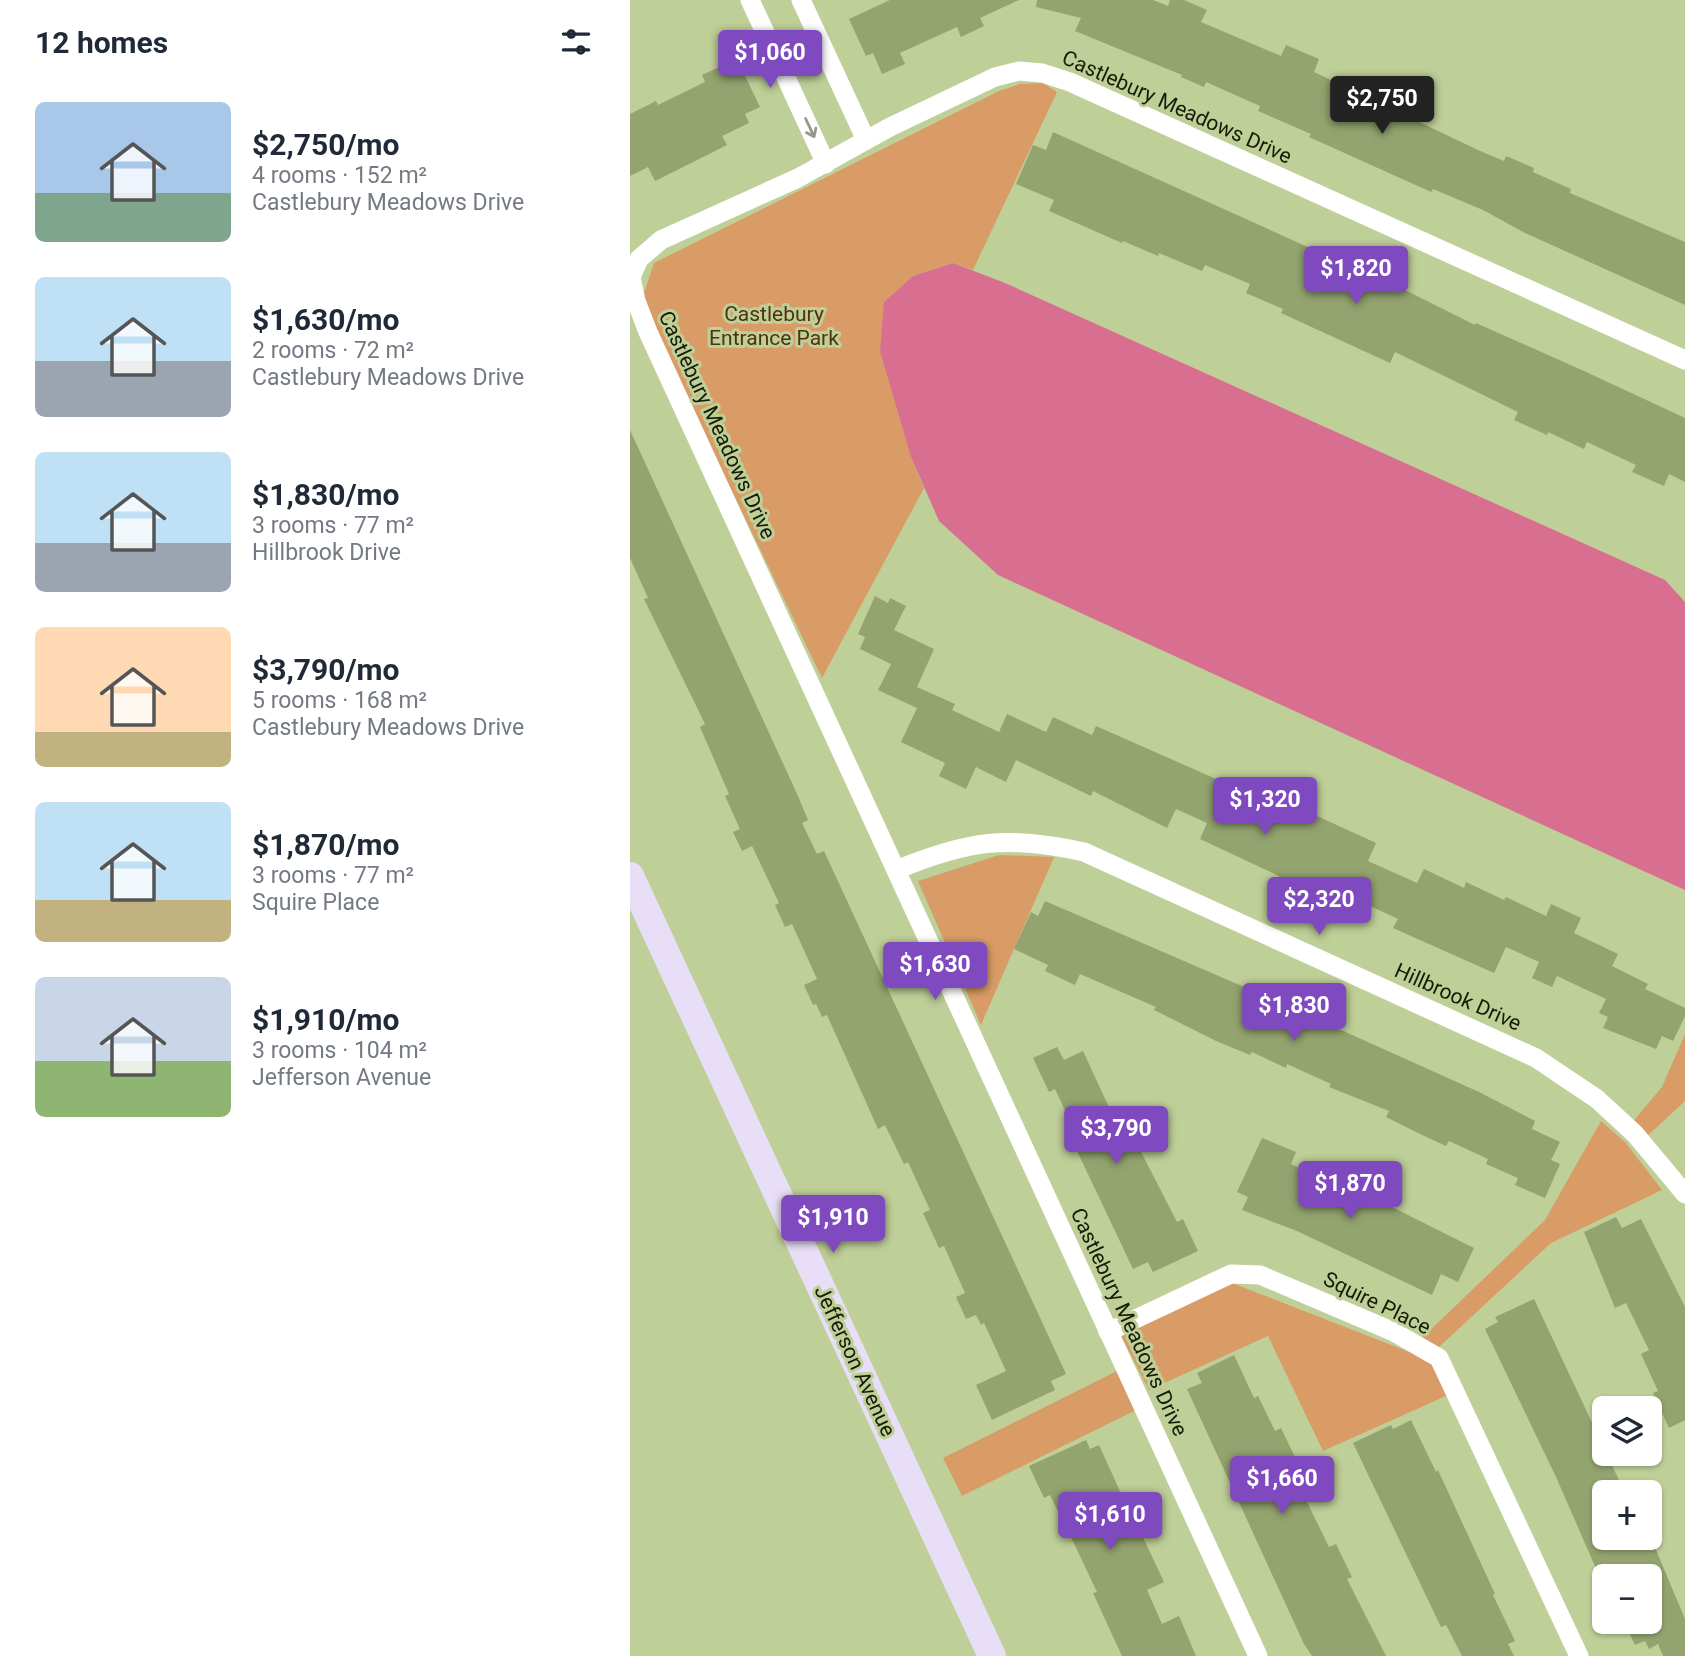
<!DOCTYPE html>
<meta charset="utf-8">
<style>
body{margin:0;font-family:Roboto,sans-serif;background:#f2f2f3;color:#1f2937;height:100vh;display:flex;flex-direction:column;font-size:26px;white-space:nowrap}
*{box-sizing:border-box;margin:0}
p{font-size:23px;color:#747a83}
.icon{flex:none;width:38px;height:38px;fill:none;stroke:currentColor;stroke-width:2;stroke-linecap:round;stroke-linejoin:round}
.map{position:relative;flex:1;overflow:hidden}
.side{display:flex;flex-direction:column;background:#fff;width:630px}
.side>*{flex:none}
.buttons{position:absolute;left:962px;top:1396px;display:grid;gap:14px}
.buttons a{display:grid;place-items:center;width:70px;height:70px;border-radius:10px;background:#fff;box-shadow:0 2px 5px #0004;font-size:35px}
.price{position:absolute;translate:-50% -60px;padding:0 16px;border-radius:7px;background:#7f49c0;color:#fff;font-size:23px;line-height:46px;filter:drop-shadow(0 2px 4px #0008)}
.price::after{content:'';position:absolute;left:50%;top:42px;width:21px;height:16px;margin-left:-10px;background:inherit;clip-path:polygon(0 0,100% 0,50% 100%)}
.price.on{background:#222;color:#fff}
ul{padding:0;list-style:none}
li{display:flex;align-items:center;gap:21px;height:175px;padding:0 35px}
li span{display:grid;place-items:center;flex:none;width:196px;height:140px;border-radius:10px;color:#555}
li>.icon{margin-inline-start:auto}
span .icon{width:84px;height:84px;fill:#fffc;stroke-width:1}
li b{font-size:30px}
h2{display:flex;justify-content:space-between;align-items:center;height:84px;padding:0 35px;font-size:30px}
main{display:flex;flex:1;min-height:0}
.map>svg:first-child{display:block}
.green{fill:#d99c66}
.water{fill:#d96f90}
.building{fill:#94a46f}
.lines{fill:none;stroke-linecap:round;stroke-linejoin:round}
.street{stroke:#fff;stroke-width:19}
.secondary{stroke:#e8def7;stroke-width:28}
.oneway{stroke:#97998f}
.labels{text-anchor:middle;stroke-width:6;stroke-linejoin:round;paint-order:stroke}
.street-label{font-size:21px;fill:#171c07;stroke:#bfcf98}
.park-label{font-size:21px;fill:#523110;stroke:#bfcf98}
</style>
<main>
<section class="side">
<h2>12 homes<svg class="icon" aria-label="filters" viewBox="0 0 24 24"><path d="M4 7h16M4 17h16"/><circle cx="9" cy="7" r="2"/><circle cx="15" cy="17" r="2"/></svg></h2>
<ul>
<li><span style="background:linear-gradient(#a9c7e8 65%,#7fa58c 0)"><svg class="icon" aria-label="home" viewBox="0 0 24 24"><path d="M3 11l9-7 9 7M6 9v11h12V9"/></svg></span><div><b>$2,750/mo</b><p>4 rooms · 152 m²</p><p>Castlebury Meadows Drive</p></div></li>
<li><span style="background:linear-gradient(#bfe0f5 60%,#9aa5b1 0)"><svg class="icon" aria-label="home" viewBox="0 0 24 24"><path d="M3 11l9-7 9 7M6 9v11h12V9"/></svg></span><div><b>$1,630/mo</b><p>2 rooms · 72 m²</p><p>Castlebury Meadows Drive</p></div></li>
<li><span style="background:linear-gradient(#bfe0f5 65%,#9aa5b1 0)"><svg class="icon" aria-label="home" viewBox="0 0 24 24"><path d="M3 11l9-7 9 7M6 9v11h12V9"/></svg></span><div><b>$1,830/mo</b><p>3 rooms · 77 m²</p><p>Hillbrook Drive</p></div></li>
<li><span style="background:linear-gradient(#ffd9b3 75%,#c2b280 0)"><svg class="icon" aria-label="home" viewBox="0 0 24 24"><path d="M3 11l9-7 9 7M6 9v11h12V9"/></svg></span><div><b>$3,790/mo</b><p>5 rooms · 168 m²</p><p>Castlebury Meadows Drive</p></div></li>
<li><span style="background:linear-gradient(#bfe0f5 70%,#c2b280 0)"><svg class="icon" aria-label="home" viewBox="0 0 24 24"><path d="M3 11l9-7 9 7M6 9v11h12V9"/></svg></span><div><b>$1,870/mo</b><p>3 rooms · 77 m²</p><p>Squire Place</p></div></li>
<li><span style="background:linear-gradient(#c9d6e8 60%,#8fb573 0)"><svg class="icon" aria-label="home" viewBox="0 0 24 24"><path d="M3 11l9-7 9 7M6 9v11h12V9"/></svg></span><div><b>$1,910/mo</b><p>3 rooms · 104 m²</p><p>Jefferson Avenue</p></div></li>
</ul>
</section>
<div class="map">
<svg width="1055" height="1656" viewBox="0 0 1055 1656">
<rect width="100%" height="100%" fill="#bfcf98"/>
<g class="green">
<polygon points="413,83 427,92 343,270 323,263 283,276 254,302 281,457 294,488 192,678 11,302 24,263 369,91 390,84"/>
<polygon points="369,855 424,857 351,1025 288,881"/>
<polygon points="1055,1034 1055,1101 1013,1140 1000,1125 1032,1087"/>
<polygon points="971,1121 995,1142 1032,1190 921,1243 809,1347 792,1338 915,1220"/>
<polygon points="602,1283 805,1362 816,1396 693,1451 638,1336 519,1390 490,1334"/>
<polygon points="487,1371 506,1410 332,1496 313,1458"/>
</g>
<polygon class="water" points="323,263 375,283 1035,580 1055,602 1055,890 368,575 309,521 281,457 250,351 254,302 283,276"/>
<g class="building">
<polygon points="260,0 389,0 350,18 354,26 331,37 327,27 270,53 275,64 252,74 243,53 236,56 219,19"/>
<polygon points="407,0 523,0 538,6 540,0 554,0 577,10 571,22 651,56 656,45 689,59 684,72 848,150 874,161 876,156 904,168 903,172 941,189 940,193 1055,242 1055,305 895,233 853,210 803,189 801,192 679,137 681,134 628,111 630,106 576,82 574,87 551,77 552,75 445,31 451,18 406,7"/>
<polygon points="107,59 130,107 115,114 119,123 92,136 97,145 25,181 18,167 0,176 0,114 26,101 28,105 75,82 72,75"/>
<polygon points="423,132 700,257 770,291 771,288 845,325 846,323 954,371 1055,418 1055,482 1039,474 1034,486 1002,472 1006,465 957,442 954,449 918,432 917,435 884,420 888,412 765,352 760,363 651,313 653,309 616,293 620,284 575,265 572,271 529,253 528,256 493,241 492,243 419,211 424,200 386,184 403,145 416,150"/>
<polygon points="0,430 168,796 178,820 172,823 187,854 194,851 436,1374 421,1381 425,1390 362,1420 346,1385 376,1371 354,1323 351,1325 346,1315 336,1319 326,1297 335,1293 314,1246 309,1248 293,1213 300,1210 278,1162 274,1164 255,1125 248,1129 197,1015 192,1017 186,1004 183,1005 174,985 187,979 162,924 155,927 145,905 149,903 122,846 112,851 103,832 110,829 95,796 99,794 70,727 75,724 14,599 18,598 0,558"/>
<polygon points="245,596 258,603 260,598 276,606 264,630 304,649 287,687 325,704 322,710 369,732 377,714 416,732 423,717 462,735 466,726 627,797 630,790 746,843 738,861 787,883 794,869 834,888 836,882 874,900 876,897 916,916 921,904 951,918 944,933 988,954 982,966 1018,984 1015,989 1055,1008 1055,1016 1043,1041 1032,1036 1026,1049 973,1028 978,1017 969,1013 976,999 927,976 922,987 902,978 909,962 876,947 864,973 763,928 768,919 708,891 704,899 675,886 673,891 648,879 649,876 570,839 577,823 546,809 537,828 463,791 461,796 386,760 376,782 346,767 336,789 309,776 315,763 271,742 287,708 248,690 261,664 230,649 235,637 228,634"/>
<polygon points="415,901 651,1003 849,1092 905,1121 902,1129 930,1142 921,1160 930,1164 915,1198 885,1185 888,1178 856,1164 858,1159 819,1141 816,1146 790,1134 756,1117 759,1111 699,1087 701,1084 657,1064 656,1068 622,1052 620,1055 586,1041 524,1010 526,1007 450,974 445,985 415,971 418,965 384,949 401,912 408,916"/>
<polygon points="427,1047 434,1060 453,1051 482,1114 490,1111 547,1222 553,1219 568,1251 523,1272 518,1262 503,1269 439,1134 445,1132 425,1089 419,1092 403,1058"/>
<polygon points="632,1138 666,1152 661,1164 710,1188 712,1182 844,1248 828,1282 811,1274 802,1295 667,1231 612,1210 618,1197 607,1192"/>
<polygon points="986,1217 992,1228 1011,1219 1055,1307 1055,1420 1039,1428 1023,1393 1028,1391 1011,1354 1019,1350 996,1303 985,1308 954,1232"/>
<polygon points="904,1299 995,1493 975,1493 975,1538 1021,1538 1055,1619 1055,1656 1033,1656 1028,1644 1019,1649 1015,1641 1005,1645 994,1622 1020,1622 1020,1577 975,1577 975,1589 926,1477 855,1329 868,1322 865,1317"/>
<polygon points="604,1355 624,1398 628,1396 645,1431 651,1428 666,1459 660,1462 676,1500 699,1547 706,1544 722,1577 717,1579 756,1656 682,1656 674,1644 557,1389 572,1383 567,1373"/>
<polygon points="781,1420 806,1472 808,1470 865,1594 863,1595 885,1641 878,1644 884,1656 832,1656 816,1625 811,1627 723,1443 761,1425 763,1429"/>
<polygon points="456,1440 460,1449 469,1445 493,1498 480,1504 495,1535 509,1529 534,1582 517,1590 532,1624 549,1616 566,1656 492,1656 463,1593 467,1592 440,1535 420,1495 414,1498 399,1466"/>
</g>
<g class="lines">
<g class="street">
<polyline points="120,0 196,164"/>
<polyline points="171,0 236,140"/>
<path d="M 266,870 C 339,840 377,835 454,852 L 906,1058 L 967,1099 L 1005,1134 L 1055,1194"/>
<polyline points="478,1332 601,1274 630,1275 764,1332 809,1358 949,1656"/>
<polyline points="628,1656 18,332 6,301 1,277 9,259 31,240 168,178 260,127 365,77 389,71 412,73 440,82 1055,360"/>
</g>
<polyline class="secondary" points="0,876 362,1656"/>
</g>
<defs><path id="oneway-shaft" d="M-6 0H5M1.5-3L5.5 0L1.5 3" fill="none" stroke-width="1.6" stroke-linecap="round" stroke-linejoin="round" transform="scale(1.75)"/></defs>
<use class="oneway" href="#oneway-shaft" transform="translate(180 128) rotate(65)"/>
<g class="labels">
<g class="street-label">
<text transform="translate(547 107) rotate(24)" y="7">Castlebury Meadows Drive</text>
<text transform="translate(87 425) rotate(65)" y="7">Castlebury Meadows Drive</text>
<text transform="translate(828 997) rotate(24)" y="7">Hillbrook Drive</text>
<text transform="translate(747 1303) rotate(26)" y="7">Squire Place</text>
<text transform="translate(499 1322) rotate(65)" y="7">Castlebury Meadows Drive</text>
<text transform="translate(225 1361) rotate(65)" y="7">Jefferson Avenue</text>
</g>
<g class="park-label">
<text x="144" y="321">Castlebury<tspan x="144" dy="24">Entrance Park</tspan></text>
</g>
</g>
</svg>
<div class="buttons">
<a><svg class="icon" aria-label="layers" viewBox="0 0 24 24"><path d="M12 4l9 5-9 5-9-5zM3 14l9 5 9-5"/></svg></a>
<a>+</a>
<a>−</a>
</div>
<b class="price" style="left:140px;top:90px">$1,060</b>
<b class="price on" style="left:752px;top:136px">$2,750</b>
<b class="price" style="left:726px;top:306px">$1,820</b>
<b class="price" style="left:635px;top:837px">$1,320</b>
<b class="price" style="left:689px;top:937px">$2,320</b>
<b class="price" style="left:305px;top:1002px">$1,630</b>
<b class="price" style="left:664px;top:1043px">$1,830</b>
<b class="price" style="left:486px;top:1166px">$3,790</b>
<b class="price" style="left:720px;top:1221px">$1,870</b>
<b class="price" style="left:203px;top:1255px">$1,910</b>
<b class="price" style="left:652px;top:1516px">$1,660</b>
<b class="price" style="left:480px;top:1552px">$1,610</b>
</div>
</main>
